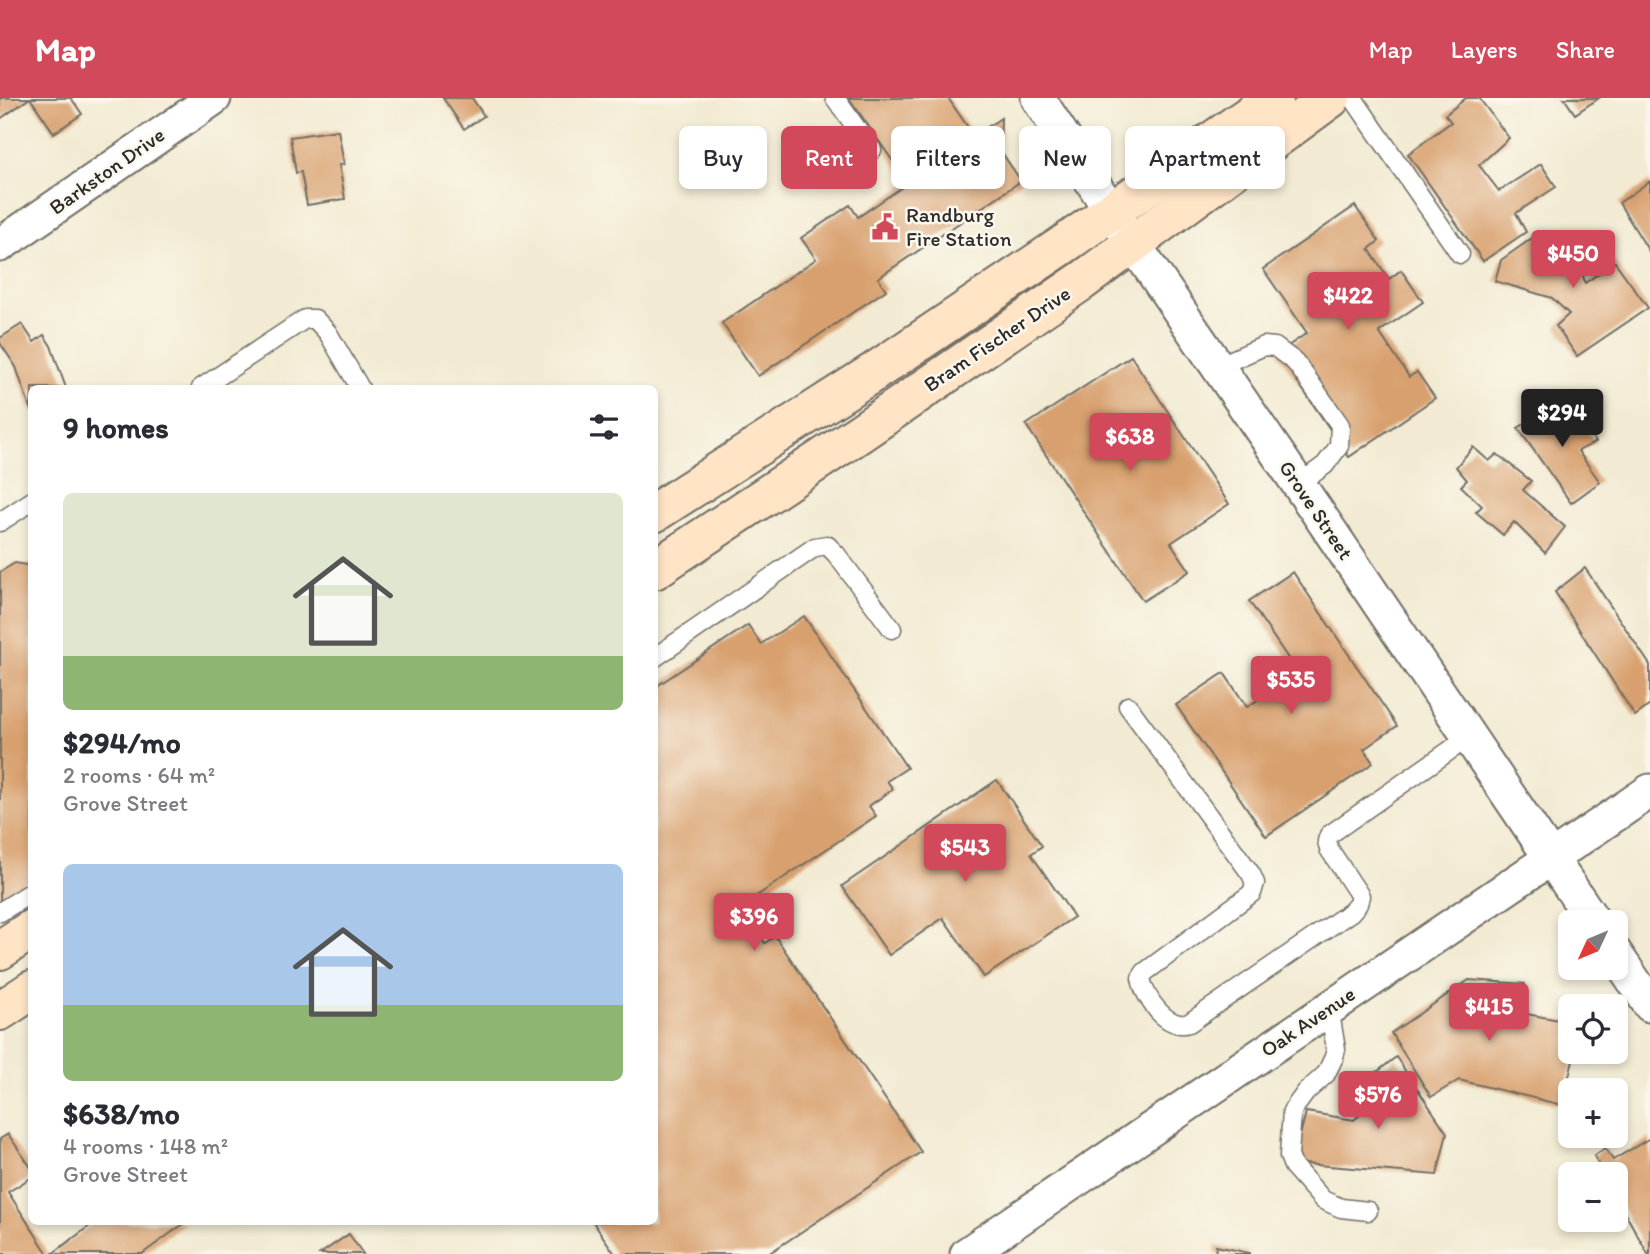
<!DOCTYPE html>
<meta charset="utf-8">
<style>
body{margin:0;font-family:Itim,sans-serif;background:#f7f7f7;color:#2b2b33;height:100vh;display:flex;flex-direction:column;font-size:26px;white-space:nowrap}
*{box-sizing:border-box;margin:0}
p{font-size:23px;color:#7c7c81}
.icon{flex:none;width:38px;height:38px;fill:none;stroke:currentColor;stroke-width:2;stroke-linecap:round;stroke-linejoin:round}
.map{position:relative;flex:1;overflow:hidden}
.details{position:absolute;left:28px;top:287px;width:630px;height:840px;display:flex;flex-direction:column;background:#fff;border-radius:10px;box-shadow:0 4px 10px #0003}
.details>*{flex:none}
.banner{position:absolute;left:679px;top:28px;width:665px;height:63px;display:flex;gap:14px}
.needle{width:46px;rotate:226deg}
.buttons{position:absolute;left:1558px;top:812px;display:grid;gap:14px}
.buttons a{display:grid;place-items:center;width:70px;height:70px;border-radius:10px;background:#fff;box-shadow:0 4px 10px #0003;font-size:35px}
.price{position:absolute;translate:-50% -60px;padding:0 16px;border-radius:7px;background:#d1495b;color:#fff;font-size:23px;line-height:46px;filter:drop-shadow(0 2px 4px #0008)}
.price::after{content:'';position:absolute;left:50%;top:42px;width:21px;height:16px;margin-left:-10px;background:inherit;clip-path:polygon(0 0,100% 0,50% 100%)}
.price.on{background:#222;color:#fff}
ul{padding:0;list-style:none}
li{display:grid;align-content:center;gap:14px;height:371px;padding:0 35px}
li span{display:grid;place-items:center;height:217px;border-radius:10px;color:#555}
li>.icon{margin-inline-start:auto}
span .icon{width:126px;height:126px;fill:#fffc;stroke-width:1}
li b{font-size:30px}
h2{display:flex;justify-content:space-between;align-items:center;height:84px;padding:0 35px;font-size:30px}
.pill{padding:0 24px;border-radius:10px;background:#fff;box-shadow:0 4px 10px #0003;font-size:24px;line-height:63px}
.pill.on{background:#d1495b;color:#fff}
header{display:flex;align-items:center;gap:42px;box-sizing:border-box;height:98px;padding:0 35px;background:#d1495b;color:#fff}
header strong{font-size:33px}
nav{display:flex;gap:38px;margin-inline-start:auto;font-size:24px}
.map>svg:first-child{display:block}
.building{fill:#d8a06e}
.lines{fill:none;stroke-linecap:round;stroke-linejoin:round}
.lane-casing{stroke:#716e65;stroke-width:21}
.street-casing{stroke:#716e65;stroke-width:37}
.secondary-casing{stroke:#716e65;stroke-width:42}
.lane{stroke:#fff;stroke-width:18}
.street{stroke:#fff;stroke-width:33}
.secondary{stroke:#ffe4c6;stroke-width:38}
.labels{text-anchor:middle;stroke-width:5;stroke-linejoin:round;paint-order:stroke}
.street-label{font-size:21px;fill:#2b2b2b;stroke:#fbf7ec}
.poi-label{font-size:21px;fill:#2b2b2b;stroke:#fbf7ec;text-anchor:start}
</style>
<header>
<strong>Map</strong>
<nav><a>Map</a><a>Layers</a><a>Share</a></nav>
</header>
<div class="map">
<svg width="1650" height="1156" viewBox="0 0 1650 1156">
<rect width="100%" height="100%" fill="#fbf7ec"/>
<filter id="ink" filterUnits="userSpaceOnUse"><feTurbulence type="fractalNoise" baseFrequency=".0143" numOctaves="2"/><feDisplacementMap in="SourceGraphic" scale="14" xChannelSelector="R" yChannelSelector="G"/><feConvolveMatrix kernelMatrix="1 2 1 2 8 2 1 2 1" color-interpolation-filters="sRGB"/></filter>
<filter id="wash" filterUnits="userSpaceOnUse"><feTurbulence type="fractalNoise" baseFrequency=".00686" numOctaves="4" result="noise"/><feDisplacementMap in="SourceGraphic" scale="28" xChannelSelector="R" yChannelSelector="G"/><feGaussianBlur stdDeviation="1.57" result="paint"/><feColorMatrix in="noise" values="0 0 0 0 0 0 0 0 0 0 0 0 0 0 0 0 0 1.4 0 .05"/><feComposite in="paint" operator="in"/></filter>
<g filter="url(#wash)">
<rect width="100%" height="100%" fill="#f2ead2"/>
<g id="blocks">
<g class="building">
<polygon points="0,0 71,0 82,16 54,35 30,0 0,21"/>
<polygon points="443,0 472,0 484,18 464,31"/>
<polygon points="849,0 948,0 974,38 1001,20 1000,52 1021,83 878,180 886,192 758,278 722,225 816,161 801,140 850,107 858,119 908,85"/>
<polygon points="1466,0 1479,0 1509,40 1479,67 1499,93 1541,66 1556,89 1516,115 1526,134 1483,163 1408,56 1451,24 1445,17"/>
<polygon points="1564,0 1599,0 1575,16"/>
<polygon points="338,32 344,66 339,67 345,101 307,107 301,74 296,75 290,39"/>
<polygon points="1650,83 1650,155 1619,105"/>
<polygon points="1355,108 1379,143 1369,151 1389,181 1401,172 1423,204 1379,234 1409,279 1417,274 1435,300 1349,359 1278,255 1307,235 1263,171"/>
<polygon points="1551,137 1576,150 1585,185 1615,164 1648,210 1577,258 1556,228 1569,216 1552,200 1495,183 1501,162 1535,138"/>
<polygon points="22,226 34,244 44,237 51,248 66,290 32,290 31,313 16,269 0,245 0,240"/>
<polygon points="1131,258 1229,406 1171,445 1190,473 1143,503 1026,327"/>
<polygon points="1562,303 1596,344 1578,353 1600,384 1571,405 1518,330"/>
<polygon points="1473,349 1489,363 1497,356 1531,383 1523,392 1565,429 1545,455 1514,424 1503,437 1476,414 1482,408 1461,388 1467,382 1456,369"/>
<polygon points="15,465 32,468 32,783 0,804 0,474"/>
<polygon points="1585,470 1650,567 1650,607 1635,618 1555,494"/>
<polygon points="1293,474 1397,628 1364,651 1373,665 1266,738 1176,607 1224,575 1247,609 1298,575 1249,503"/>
<polygon points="804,518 907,670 887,683 893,691 869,708 876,718 740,809 765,845 775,838 921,1054 768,1156 615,1156 593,1124 654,1124 654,590 748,527 761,546"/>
<polygon points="997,682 1042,748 1031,756 1074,819 984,879 943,820 889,857 842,788"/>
<polygon points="1469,882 1525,886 1521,915 1570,924 1570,954 1575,954 1562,1007 1459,982 1431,999 1391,935"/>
<polygon points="1396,959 1447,1035 1437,1077 1293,1065 1306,1014 1354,1022 1377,1002 1368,981"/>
<polygon points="8,1036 32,1071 32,1079 8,1094 48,1156 0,1156 0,1041"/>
<polygon points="1650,1040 1650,1156 1648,1156 1615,1097 1615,1076 1604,1076 1594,1058 1605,1050 1613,1062"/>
<polygon points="95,1124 186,1124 142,1156 52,1156"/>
<polygon points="349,1136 363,1156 320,1156"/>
<polygon points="1216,1148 1250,1155 1250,1156 1215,1156"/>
</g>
</g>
</g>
<g filter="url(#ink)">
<use href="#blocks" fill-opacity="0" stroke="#716e65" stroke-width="2"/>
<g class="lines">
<g class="lane-casing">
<g id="lane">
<polyline points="835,0 872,52"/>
<polyline points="1353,0 1460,156"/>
<polyline points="1218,268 1264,248 1275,249 1295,264 1309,283 1340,327 1339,348 1325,367 1299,386"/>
<polyline points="201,290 305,221 315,221 328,235 360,290"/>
<polyline points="0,424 32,403"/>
<polyline points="654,560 815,449 827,447 836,456 892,531"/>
<path d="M 1128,608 L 1251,776 L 1255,785 L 1252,795 L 1145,874 L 1141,880 C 1144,899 1167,933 1189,925 L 1351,814 L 1358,806 L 1360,798 L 1329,751 L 1327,743 L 1329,737 L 1469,639"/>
<polyline points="0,814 32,794"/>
<polyline points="1329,909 1336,951 1334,959 1326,976 1306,994 1292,1013 1289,1058 1293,1068 1323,1102 1341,1110 1368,1113"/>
</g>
</g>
<g class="street-casing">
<g id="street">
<polyline points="1038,0 1111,113 1314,409 1594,824"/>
<polyline points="0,147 214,0"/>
<polyline points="1615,855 1650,907"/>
<polyline points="967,1156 1650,693"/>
</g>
</g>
<g class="secondary-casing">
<g id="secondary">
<polyline points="654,415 874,274 1060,149 1274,0"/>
<polyline points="654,472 860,335 1082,183 1331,0"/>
<polyline points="0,852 32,831"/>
<polyline points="0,913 32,892"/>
</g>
</g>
<use href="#lane" class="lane"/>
<use href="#street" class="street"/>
<use href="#secondary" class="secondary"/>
</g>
</g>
<defs>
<g id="civic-bare" transform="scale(2.1)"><path d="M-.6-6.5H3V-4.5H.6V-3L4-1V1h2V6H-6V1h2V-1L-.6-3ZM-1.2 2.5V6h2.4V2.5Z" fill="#d1495b" stroke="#fbf7ec" stroke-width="2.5" paint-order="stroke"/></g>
</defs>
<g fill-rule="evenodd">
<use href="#civic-bare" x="885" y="129"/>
</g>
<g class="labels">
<g class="street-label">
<text transform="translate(107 73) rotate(-35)" y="7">Barkston Drive</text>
<text transform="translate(997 241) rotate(-34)" y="7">Bram Fischer Drive</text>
<text transform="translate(1316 412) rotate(56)" y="7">Grove Street</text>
<text transform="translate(1308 924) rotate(-34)" y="7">Oak Avenue</text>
</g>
<g class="poi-label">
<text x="906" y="124">Randburg<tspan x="906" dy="24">Fire Station</tspan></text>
</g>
</g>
</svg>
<div class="buttons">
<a><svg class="needle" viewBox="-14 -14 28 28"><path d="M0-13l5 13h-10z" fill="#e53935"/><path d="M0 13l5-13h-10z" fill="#7c7c81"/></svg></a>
<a><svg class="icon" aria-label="locate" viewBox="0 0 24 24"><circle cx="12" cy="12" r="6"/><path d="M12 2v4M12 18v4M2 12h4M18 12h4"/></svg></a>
<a>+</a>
<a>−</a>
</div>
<b class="price" style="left:1573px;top:192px">$450</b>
<b class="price" style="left:1348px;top:234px">$422</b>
<b class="price on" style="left:1562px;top:351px">$294</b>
<b class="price" style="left:1130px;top:375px">$638</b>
<b class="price" style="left:1291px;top:618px">$535</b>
<b class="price" style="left:965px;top:786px">$543</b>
<b class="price" style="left:754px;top:855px">$396</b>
<b class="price" style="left:1489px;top:945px">$415</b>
<b class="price" style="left:1378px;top:1033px">$576</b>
<div class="banner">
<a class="pill">Buy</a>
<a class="pill on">Rent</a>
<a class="pill">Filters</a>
<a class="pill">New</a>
<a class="pill">Apartment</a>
</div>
<section class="details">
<h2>9 homes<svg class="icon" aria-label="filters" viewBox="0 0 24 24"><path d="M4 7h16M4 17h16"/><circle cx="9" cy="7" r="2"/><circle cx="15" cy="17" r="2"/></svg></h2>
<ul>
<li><span style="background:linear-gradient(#dfe7d0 75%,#8fb573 0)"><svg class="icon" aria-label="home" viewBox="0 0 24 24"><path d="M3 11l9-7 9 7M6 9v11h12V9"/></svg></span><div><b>$294/mo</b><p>2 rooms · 64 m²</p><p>Grove Street</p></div></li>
<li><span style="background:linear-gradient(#a9c7e8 65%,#8fb573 0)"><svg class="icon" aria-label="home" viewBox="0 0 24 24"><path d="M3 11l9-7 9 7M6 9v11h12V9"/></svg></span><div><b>$638/mo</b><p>4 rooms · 148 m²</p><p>Grove Street</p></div></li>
</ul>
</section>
</div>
